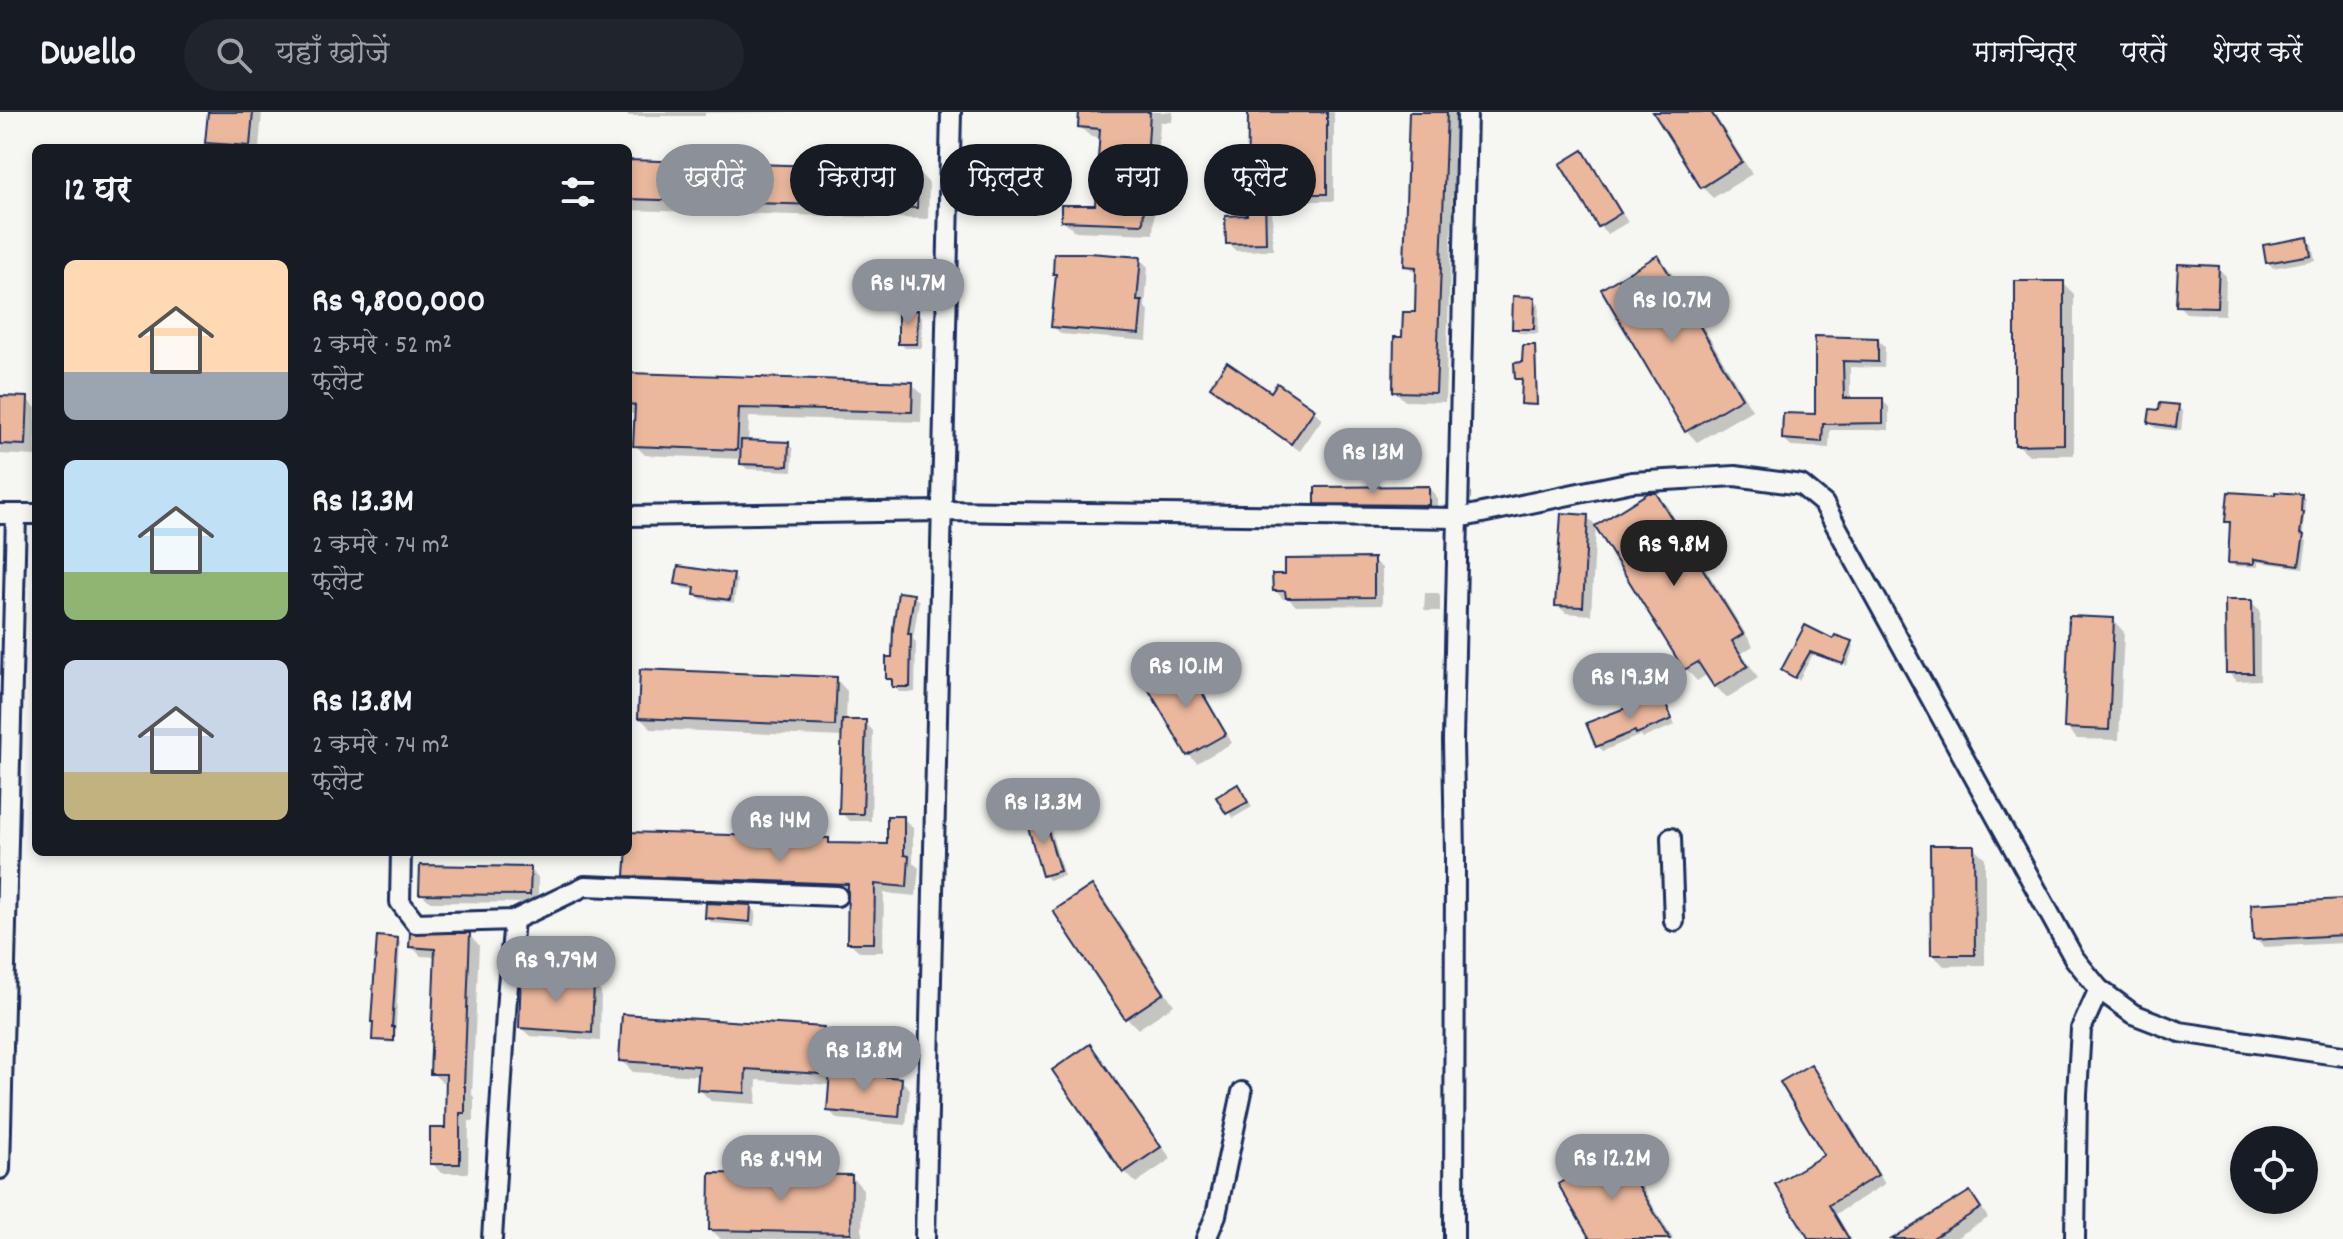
<!DOCTYPE html>
<html lang="hi">
<meta charset="utf-8">
<style>
body{margin:0;font-family:Dekko,"Playpen Sans Deva",sans-serif;background:#20242c;color:#f1f3f6;height:100vh;display:flex;flex-direction:column;font-size:30px;white-space:nowrap}
*{box-sizing:border-box;margin:0}
p{font-size:26px;color:#9ea1a6}
.icon{flex:none;width:44px;height:44px;fill:none;stroke:currentColor;stroke-width:2;stroke-linecap:round;stroke-linejoin:round}
.map{position:relative;flex:1;overflow:hidden}
.side{position:absolute;left:32px;top:32px;width:600px;height:712px;display:flex;flex-direction:column;background:#171b24;border-radius:12px;box-shadow:0 4px 12px #0003}
.side>*{flex:none}
.guide{position:absolute;left:656px;top:32px;width:760px;height:72px;display:flex;gap:16px}
.fabs{position:absolute;left:2230px;top:1014px;display:grid;gap:16px}
.fabs a{display:grid;place-items:center;width:88px;height:88px;border-radius:50%;background:#171b24;box-shadow:0 4px 12px #0003;font-size:40px}
.price{position:absolute;translate:-50% -68px;padding:0 18px;border-radius:28px;background:#8c9099;color:#fff;font-size:26px;line-height:52px;filter:drop-shadow(0 2px 4px #0008)}
.price::after{content:'';position:absolute;left:50%;top:48px;width:24px;height:18px;margin-left:-12px;background:inherit;clip-path:polygon(0 0,100% 0,50% 100%)}
.price.active{background:#222;color:#fff}
ul{padding:0;list-style:none}
li{display:flex;align-items:center;gap:24px;height:200px;padding:0 32px}
li span{display:grid;place-items:center;flex:none;width:224px;height:160px;border-radius:12px;color:#555}
li>.icon{margin-inline-start:auto}
span .icon{width:96px;height:96px;fill:#fffc;stroke-width:1}
li b{font-size:34px}
h2{display:flex;justify-content:space-between;align-items:center;height:96px;padding:0 32px;font-size:34px}
.pill{padding:0 28px;border-radius:36px;background:#171b24;box-shadow:0 4px 12px #0003;font-size:28px;line-height:72px}
.pill.active{background:#8c9099;color:#fff}
header{display:flex;align-items:center;gap:48px;box-sizing:border-box;height:112px;padding:0 40px;background:#171b24;border-bottom:2px solid #363941}
header strong{font-size:38px}
nav{display:flex;gap:44px;margin-inline-start:auto;font-size:28px}
.search{width:560px;height:72px;background:#20242c;display:flex;align-items:center;gap:20px;box-sizing:border-box;padding:0 28px;border-radius:44px;color:#9ea1a6;font-size:30px}
.map>svg:first-child{display:block}
.shadow{fill:#0003}
.building{fill:#ebb89d;stroke:#1b2f5e;stroke-width:2}
.lines{fill:none;stroke-linecap:round;stroke-linejoin:round}
.minor-casing{stroke:#1b2f5e;stroke-width:24}
.minor{stroke:#f6f6f2;stroke-width:18}
</style>
<header>
<strong>Dwello</strong>
<div class="search"><svg class="icon" aria-label="search" viewBox="0 0 24 24"><circle cx="10" cy="10" r="6"/><path d="M15 15l6 6"/></svg>यहाँ खोजें</div>
<nav><a>मानचित्र</a><a>परतें</a><a>शेयर करें</a></nav>
</header>
<div class="map">
<svg width="2343" height="1127" viewBox="0 0 2343 1127">
<rect width="100%" height="100%" fill="#f6f6f2"/>
<filter id="ink" filterUnits="userSpaceOnUse"><feTurbulence type="fractalNoise" baseFrequency=".0125" numOctaves="2"/><feDisplacementMap in="SourceGraphic" scale="16" xChannelSelector="R" yChannelSelector="G"/><feConvolveMatrix kernelMatrix="1 2 1 2 8 2 1 2 1" color-interpolation-filters="sRGB"/></filter>
<g filter="url(#ink)">
<g class="shadow">
<polygon points="211,0 262,0 259,36 208,36"/>
<polygon points="625,0 805,0 705,1 705,4 629,4"/>
<polygon points="1081,0 1173,0 1172,10 1160,10 1153,122 1074,119 1063,108 1097,95 1101,26 1091,25 1080,15"/>
<polygon points="1250,0 1334,0 1334,89 1272,89 1273,138 1236,139 1228,131 1249,105"/>
<polygon points="1410,0 1456,0 1445,290 1405,289 1395,279 1404,227 1417,202 1418,163 1406,153"/>
<polygon points="1655,0 1713,0 1752,62 1713,86 1702,75"/>
<polygon points="1583,40 1591,49 1628,110 1608,122 1599,114"/>
<polygon points="628,50 917,59 929,71 928,107 628,98"/>
<polygon points="2307,127 2312,132 2315,148 2273,156 2268,150"/>
<polygon points="1658,146 1669,157 1752,298 1697,330 1686,318"/>
<polygon points="1140,147 1148,155 1145,195 1149,199 1147,229 1061,222 1053,214 1058,164 1055,161"/>
<polygon points="2218,156 2226,164 2225,203 2186,201 2178,193"/>
<polygon points="2063,171 2074,182 2074,343 2029,343 2017,332"/>
<polygon points="1534,187 1539,192 1538,222 1519,221 1514,216"/>
<polygon points="917,200 922,206 922,236 905,236 900,231"/>
<polygon points="1817,226 1878,228 1885,235 1884,256 1850,255 1850,288 1882,288 1889,295 1889,318 1830,318 1829,336 1791,334 1784,327 1817,304"/>
<polygon points="1534,235 1536,237 1538,294 1525,294 1523,292 1524,268 1516,266"/>
<polygon points="628,263 912,272 922,282 921,310 749,305 748,330 788,332 793,337 792,359 747,357 742,352 742,347 645,343 635,333 636,302 628,301"/>
<polygon points="1212,275 1271,283 1314,299 1322,307 1300,339 1220,284"/>
<polygon points="0,286 27,287 36,296 36,344 0,342"/>
<polygon points="2178,295 2183,300 2181,319 2155,316 2150,310"/>
<polygon points="1429,376 1437,385 1437,401 1325,400 1317,391"/>
<polygon points="1655,383 1667,394 1753,534 1742,541 1758,566 1727,586 1715,574 1708,562 1697,569 1686,557 1598,415"/>
<polygon points="2301,384 2305,388 2303,425 2307,429 2303,456 2258,450 2258,455 2235,454 2230,450 2232,413 2228,409 2277,386"/>
<polygon points="1587,405 1596,413 1591,503 1566,501 1557,493"/>
<polygon points="1373,448 1382,456 1382,493 1296,494 1289,487 1283,487 1275,478"/>
<polygon points="733,464 737,468 734,491 701,487 696,482 697,478 682,476 678,471"/>
<polygon points="1425,481 1438,481 1440,483 1440,499 1426,499 1424,497"/>
<polygon points="913,484 919,489 913,527 916,530 915,580 899,580 888,566"/>
<polygon points="2251,490 2260,498 2260,568 2236,569 2228,560"/>
<polygon points="2113,508 2124,520 2119,628 2077,627 2066,615"/>
<polygon points="1806,516 1835,529 1851,531 1854,534 1847,554 1813,542 1799,568 1786,561 1783,558"/>
<polygon points="1185,553 1193,562 1232,631 1197,651 1189,643"/>
<polygon points="836,567 847,579 846,610 865,610 873,619 871,709 850,709 841,701 843,625 651,617 640,606"/>
<polygon points="1661,585 1666,590 1675,613 1643,626 1641,623 1603,639 1598,634"/>
<polygon points="1238,675 1252,695 1233,706 1219,686"/>
<polygon points="1043,705 1048,710 1064,764 1049,768 1044,763"/>
<polygon points="903,706 913,716 913,751 919,756 916,784 884,781 883,840 860,840 849,830 850,781 638,773 627,763 828,728 833,733 889,734"/>
<polygon points="1973,735 1985,746 1985,853 1944,854 1933,843"/>
<polygon points="530,757 538,765 538,791 430,790 421,781"/>
<polygon points="1092,775 1103,786 1174,893 1138,917 1126,905"/>
<polygon points="2343,789 2343,831 2264,835 2255,827"/>
<polygon points="750,795 756,800 754,814 712,811 707,805"/>
<polygon points="469,823 479,833 472,983 474,985 474,1009 469,1009 468,1061 441,1061 432,1051 447,1018 448,970 442,970 432,961 437,845 421,844 411,834"/>
<polygon points="397,828 400,830 395,931 376,929 374,927 375,911"/>
<polygon points="549,863 557,871 593,872 601,880 600,929 530,924 521,916"/>
<polygon points="824,917 835,929 833,962 901,968 910,977 906,1013 837,1007 829,998 831,973 757,968 756,992 711,989 699,977 700,964 633,960 621,948"/>
<polygon points="1090,934 1101,946 1171,1047 1136,1071 1125,1060 1055,958"/>
<polygon points="1811,954 1820,963 1885,1072 1836,1102 1851,1127 1811,1127 1826,1043"/>
<polygon points="1617,1040 1628,1051 1673,1127 1592,1127"/>
<polygon points="852,1065 863,1077 862,1127 721,1127 711,1118"/>
<polygon points="1970,1082 1979,1091 1988,1106 1954,1127 1896,1127"/>
</g>
<g class="building">
<polygon points="208,0 253,0 250,34 205,31"/>
<polygon points="1079,0 1150,0 1143,112 1061,109 1061,93 1095,93 1100,17 1078,15"/>
<polygon points="1248,0 1327,0 1327,82 1265,82 1266,131 1226,132 1225,104 1247,103"/>
<polygon points="1409,0 1447,0 1436,281 1393,280 1394,225 1402,225 1403,200 1415,200 1416,155 1404,154"/>
<polygon points="1653,0 1711,0 1742,50 1701,76"/>
<polygon points="1583,38 1621,101 1598,115 1560,52"/>
<polygon points="628,48 918,57 917,96 628,87"/>
<polygon points="2308,125 2311,143 2266,151 2263,133"/>
<polygon points="1054,141 1089,141 1141,145 1137,189 1142,189 1139,222 1051,215 1056,162 1053,162"/>
<polygon points="1658,143 1742,286 1685,320 1601,177"/>
<polygon points="2178,152 2219,154 2217,195 2176,194"/>
<polygon points="2015,169 2064,169 2064,332 2015,333"/>
<polygon points="1513,184 1535,185 1534,217 1512,217"/>
<polygon points="898,198 918,198 917,232 898,232"/>
<polygon points="1815,224 1878,226 1878,250 1843,249 1844,286 1883,286 1883,311 1823,312 1822,330 1782,327 1783,301 1815,302"/>
<polygon points="1523,233 1535,233 1537,293 1521,292 1522,267 1515,267 1514,251 1522,250"/>
<polygon points="1227,250 1271,280 1277,271 1315,297 1291,332 1210,275"/>
<polygon points="628,261 913,270 912,300 739,296 737,338 633,334 635,293 628,292"/>
<polygon points="0,284 28,285 26,333 0,332"/>
<polygon points="2160,291 2179,293 2176,315 2148,311 2150,297 2159,298"/>
<polygon points="741,328 789,330 788,354 740,352"/>
<polygon points="1429,374 1429,393 1315,392 1315,375"/>
<polygon points="2228,380 2275,383 2275,380 2302,382 2301,400 2303,400 2300,422 2304,423 2299,453 2254,447 2254,452 2228,451 2230,410 2225,410"/>
<polygon points="1648,381 1656,381 1743,522 1732,529 1748,554 1714,575 1698,550 1684,558 1595,414"/>
<polygon points="1561,401 1588,403 1583,495 1555,494"/>
<polygon points="1374,446 1374,485 1286,486 1285,479 1273,479 1272,462 1285,462 1285,447"/>
<polygon points="678,454 734,462 730,488 694,483 695,475 675,472"/>
<polygon points="898,480 914,482 908,522 911,522 910,575 892,575 892,567 886,567 886,545 892,545 893,516"/>
<polygon points="2225,488 2252,488 2253,561 2226,561"/>
<polygon points="2069,504 2114,506 2109,618 2064,616"/>
<polygon points="1805,513 1833,527 1835,523 1852,529 1843,552 1810,540 1795,566 1781,558"/>
<polygon points="1185,551 1226,622 1187,644 1146,573"/>
<polygon points="640,557 837,565 835,614 638,606"/>
<polygon points="1662,582 1672,607 1636,622 1635,619 1596,635 1586,611"/>
<polygon points="842,608 866,608 863,702 839,702"/>
<polygon points="1238,672 1248,690 1226,702 1216,685"/>
<polygon points="1043,703 1060,759 1042,764 1026,708"/>
<polygon points="887,704 904,704 904,743 909,744 907,775 875,772 874,831 847,831 848,772 625,764 628,720 829,726 829,731 887,732"/>
<polygon points="1930,733 1974,733 1975,843 1931,843"/>
<polygon points="420,753 531,755 530,783 419,782"/>
<polygon points="1092,773 1164,881 1125,907 1053,799"/>
<polygon points="2343,787 2343,823 2253,828 2251,792"/>
<polygon points="706,791 751,793 750,810 705,806"/>
<polygon points="410,821 470,821 464,974 465,974 465,1001 460,1001 460,1052 430,1052 430,1016 445,1016 446,962 430,962 435,837 409,835"/>
<polygon points="377,824 398,826 392,915 394,915 394,929 372,928 373,910 371,910"/>
<polygon points="521,860 550,861 549,868 594,870 592,921 519,916"/>
<polygon points="622,902 824,915 821,962 746,957 745,981 697,978 699,954 619,949"/>
<polygon points="1090,932 1161,1035 1123,1061 1052,958"/>
<polygon points="1811,952 1878,1063 1829,1093 1849,1127 1809,1127 1775,1072 1824,1043 1780,970"/>
<polygon points="830,960 902,966 899,1005 827,999"/>
<polygon points="1617,1037 1670,1127 1590,1127 1558,1072"/>
<polygon points="710,1061 852,1063 851,1121 709,1118"/>
<polygon points="1970,1079 1981,1096 1931,1127 1892,1127"/>
</g>
<g class="lines">
<g class="minor-casing">
<g id="minor">
<polyline points="0,402 36,402"/>
<polyline points="628,404 941,399 1458,406 1632,370 1735,364 1801,373 1824,392 2074,846 2099,877 2133,902 2180,920 2343,944"/>
<polyline points="1671,726 1674,809"/>
<polyline points="401,740 400,790 416,811 514,808 585,774 837,784"/>
<polyline points="0,1057 16,402"/>
<polyline points="492,1127 507,885 514,808"/>
<polyline points="925,1127 951,0"/>
<polyline points="1206,1127 1216,1103 1242,980"/>
<polyline points="1454,1127 1455,742 1453,629 1467,0"/>
<polyline points="2075,1127 2077,982 2081,917 2099,877"/>
</g>
</g>
<use href="#minor" class="minor"/>
</g>
</g>
</svg>
<div class="fabs">
<a><svg class="icon" aria-label="locate" viewBox="0 0 24 24"><circle cx="12" cy="12" r="6"/><path d="M12 2v4M12 18v4M2 12h4M18 12h4"/></svg></a>
</div>
<b class="price" style="left:908px;top:215px">Rs 14.7M</b>
<b class="price" style="left:1672px;top:232px">Rs 10.7M</b>
<b class="price" style="left:1373px;top:384px">Rs 13M</b>
<b class="price active" style="left:1674px;top:476px">Rs 9.8M</b>
<b class="price" style="left:1186px;top:598px">Rs 10.1M</b>
<b class="price" style="left:1630px;top:609px">Rs 19.3M</b>
<b class="price" style="left:1043px;top:734px">Rs 13.3M</b>
<b class="price" style="left:780px;top:752px">Rs 14M</b>
<b class="price" style="left:556px;top:892px">Rs 9.79M</b>
<b class="price" style="left:864px;top:982px">Rs 13.8M</b>
<b class="price" style="left:1612px;top:1090px">Rs 12.2M</b>
<b class="price" style="left:781px;top:1091px">Rs 8.49M</b>
<div class="guide">
<a class="pill active">खरीदें</a>
<a class="pill">किराया</a>
<a class="pill">फ़िल्टर</a>
<a class="pill">नया</a>
<a class="pill">फ़्लैट</a>
</div>
<section class="side">
<h2>12 घर<svg class="icon" aria-label="filters" viewBox="0 0 24 24"><path d="M4 7h16M4 17h16"/><circle cx="9" cy="7" r="2"/><circle cx="15" cy="17" r="2"/></svg></h2>
<ul>
<li><span style="background:linear-gradient(#ffd9b3 70%,#9aa5b1 0)"><svg class="icon" aria-label="home" viewBox="0 0 24 24"><path d="M3 11l9-7 9 7M6 9v11h12V9"/></svg></span><div><b>Rs 9,800,000</b><p>2 कमरे · 52 m²</p><p>फ़्लैट</p></div></li>
<li><span style="background:linear-gradient(#bfe0f5 70%,#8fb573 0)"><svg class="icon" aria-label="home" viewBox="0 0 24 24"><path d="M3 11l9-7 9 7M6 9v11h12V9"/></svg></span><div><b>Rs 13.3M</b><p>2 कमरे · 74 m²</p><p>फ़्लैट</p></div></li>
<li><span style="background:linear-gradient(#c9d6e8 70%,#c2b280 0)"><svg class="icon" aria-label="home" viewBox="0 0 24 24"><path d="M3 11l9-7 9 7M6 9v11h12V9"/></svg></span><div><b>Rs 13.8M</b><p>2 कमरे · 74 m²</p><p>फ़्लैट</p></div></li>
</ul>
</section>
</div>
